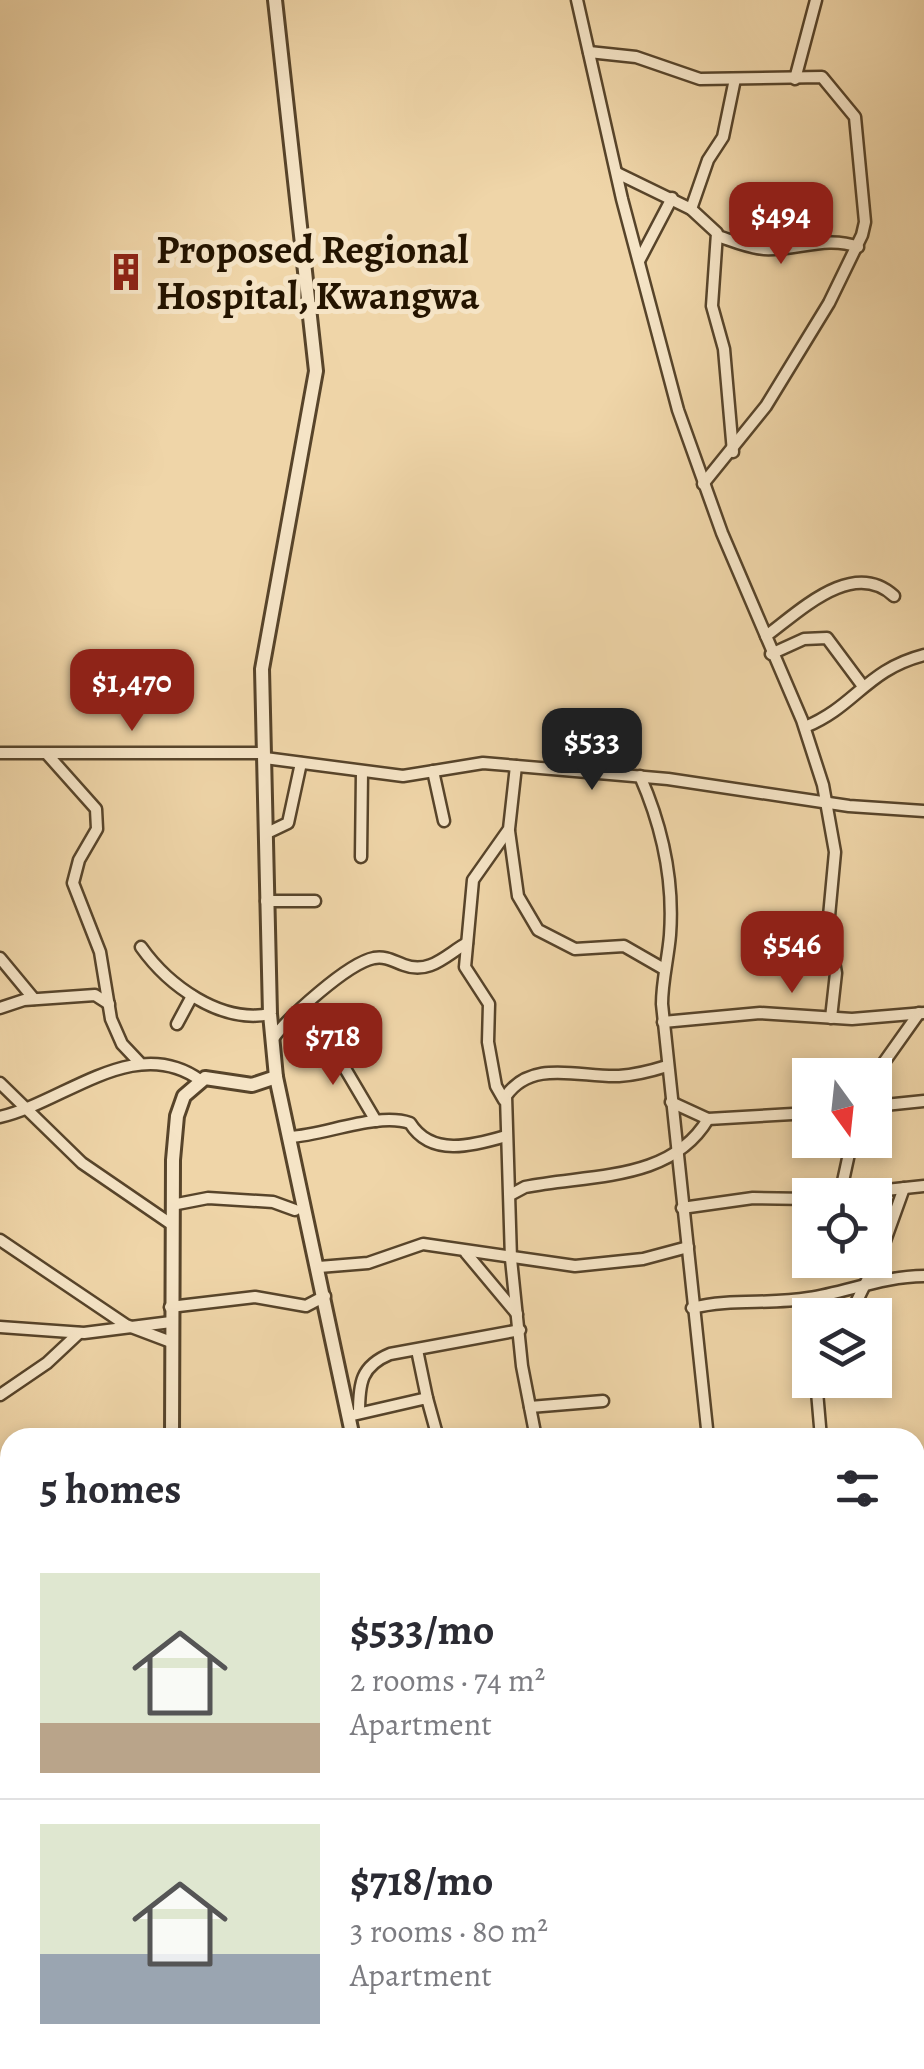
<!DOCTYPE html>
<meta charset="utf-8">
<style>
body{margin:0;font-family:Alegreya,serif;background:#f2f2f3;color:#2b2b33;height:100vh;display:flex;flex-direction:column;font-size:38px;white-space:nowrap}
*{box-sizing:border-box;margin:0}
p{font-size:32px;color:#7c7c81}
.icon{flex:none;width:55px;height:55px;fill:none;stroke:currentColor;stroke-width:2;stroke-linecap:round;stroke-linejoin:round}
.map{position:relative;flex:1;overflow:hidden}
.details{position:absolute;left:0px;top:1428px;width:925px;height:642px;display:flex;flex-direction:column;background:#fff;border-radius:30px 30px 0 0;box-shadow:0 5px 15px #0003}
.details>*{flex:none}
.needle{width:65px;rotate:165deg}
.fabs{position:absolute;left:792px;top:1058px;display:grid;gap:20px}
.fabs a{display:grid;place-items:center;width:100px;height:100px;border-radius:0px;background:#fff;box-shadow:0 5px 15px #0003;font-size:50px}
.price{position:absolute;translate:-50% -85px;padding:0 22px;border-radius:20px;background:#8f2418;color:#fff;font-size:32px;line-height:65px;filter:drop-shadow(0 2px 5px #0008)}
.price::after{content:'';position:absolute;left:50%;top:60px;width:30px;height:22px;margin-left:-15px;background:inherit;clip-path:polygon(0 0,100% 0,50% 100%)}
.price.on{background:#222;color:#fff}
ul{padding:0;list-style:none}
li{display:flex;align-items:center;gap:30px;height:250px;padding:0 40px}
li+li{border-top:2px solid #e1e1e2}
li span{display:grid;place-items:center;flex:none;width:280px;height:200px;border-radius:0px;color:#555}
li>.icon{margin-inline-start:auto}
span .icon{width:120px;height:120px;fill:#fffc;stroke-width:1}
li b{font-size:42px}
h2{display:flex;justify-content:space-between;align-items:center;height:120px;padding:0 40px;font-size:42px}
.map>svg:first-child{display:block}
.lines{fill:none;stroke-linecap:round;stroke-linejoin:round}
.minor-casing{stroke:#57442a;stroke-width:15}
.tertiary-casing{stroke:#57442a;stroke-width:18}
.minor{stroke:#f5e4c6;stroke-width:10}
.tertiary{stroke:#f5e4c6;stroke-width:12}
.labels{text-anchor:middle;stroke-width:10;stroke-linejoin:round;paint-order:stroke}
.poi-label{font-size:40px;font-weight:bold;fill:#241400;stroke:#f5e4c6;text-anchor:start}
</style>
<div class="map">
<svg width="924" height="2069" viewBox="0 0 924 2069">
<rect width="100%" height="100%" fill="#efd5a8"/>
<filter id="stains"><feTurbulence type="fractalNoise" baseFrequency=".002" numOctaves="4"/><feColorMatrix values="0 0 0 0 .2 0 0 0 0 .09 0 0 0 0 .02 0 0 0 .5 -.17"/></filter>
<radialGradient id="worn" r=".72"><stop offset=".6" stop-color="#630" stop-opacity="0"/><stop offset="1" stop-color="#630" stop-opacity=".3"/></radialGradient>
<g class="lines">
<g class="minor-casing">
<g id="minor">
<polyline points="577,0 622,199 678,410 722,533 802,720 823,785 835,852 828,927 836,973 831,1018"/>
<polyline points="589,52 636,57 700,79 822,77 855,117 865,222 862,235 829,303 766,406 703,484"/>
<polyline points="795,79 816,0"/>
<polyline points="617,173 691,209 717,233 712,306 724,349 733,452"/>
<polyline points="691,209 708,160 723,137 735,79"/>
<path d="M 718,236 C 733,241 749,248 764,249 C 796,251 826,235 858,247"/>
<polyline points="639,261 672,198"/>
<path d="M 766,636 C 800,611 853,558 894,596"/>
<polyline points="771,654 804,639 827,638 862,685"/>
<path d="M 805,727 C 856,706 866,670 924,655"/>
<polyline points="0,753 264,753"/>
<polyline points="47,754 96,809 97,829 79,860 73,883 100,952 111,1019 122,1044 139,1062"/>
<polyline points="265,758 403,776 483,763 668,779 849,806 924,811"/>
<polyline points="433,771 444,821"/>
<path d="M 640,776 C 662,826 674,880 670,935 C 668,959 662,981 662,1004 L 708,1438"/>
<polyline points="509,831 518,896 538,930 575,949 624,946 664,969"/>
<polyline points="265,834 288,823 301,763"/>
<polyline points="361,857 362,772"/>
<polyline points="266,901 315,901"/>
<path d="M 141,947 C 168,985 220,1024 270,1014"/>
<polyline points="0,958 34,999"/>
<polyline points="0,1008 24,1000 95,995 109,1004"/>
<polyline points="663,1022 760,1013 852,1019 924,1013"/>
<polyline points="177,1024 192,996"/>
<polyline points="327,1038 376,1121"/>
<path d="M 272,1040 C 287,1018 348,963 374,958 C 386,956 393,961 404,965 C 430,975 447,954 467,943"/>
<polyline points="875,1075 919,1013"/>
<polyline points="0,1083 82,1163 171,1224"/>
<polyline points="504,1100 496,1086 488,1042 489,1004 465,967 473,880 509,829 516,766"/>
<polyline points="671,1102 708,1119 810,1113"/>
<polyline points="875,1106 924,1101"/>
<path d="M 0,1117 C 65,1102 135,1033 200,1080"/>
<path d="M 290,1137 C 325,1135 378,1112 410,1123 C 431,1157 472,1146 506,1136"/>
<path d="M 510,1195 L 525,1187 C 589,1174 671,1182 708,1119"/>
<polyline points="839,1195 924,1186"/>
<polyline points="840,1195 852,1140"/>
<polyline points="172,1205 208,1198 273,1202 295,1210"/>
<polyline points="682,1208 753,1198 810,1199"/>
<polyline points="0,1240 126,1325 171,1342"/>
<polyline points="466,1253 517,1314"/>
<polyline points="319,1267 368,1263 423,1244 575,1266 643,1259 688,1247"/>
<polyline points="170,1307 255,1297 306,1306 325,1296"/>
<path d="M 692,1308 C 731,1298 770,1305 809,1298 C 847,1292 885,1276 924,1276"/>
<polyline points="850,1315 881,1252 904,1188"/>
<polyline points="0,1327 84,1333 171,1322"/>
<polyline points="417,1350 427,1398"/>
<polyline points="816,1380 821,1438"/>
<polyline points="0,1395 47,1363 79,1333"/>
<polyline points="530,1407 603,1401"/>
<path d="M 359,1413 C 359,1383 361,1366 390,1354 L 520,1330"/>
<polyline points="353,1415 427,1398 438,1438"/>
<path d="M 536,1438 L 522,1366 L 511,1259 L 506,1096 C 532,1058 582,1078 619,1076 C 636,1075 651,1071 667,1066"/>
<polyline points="0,1509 10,1505"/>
<polyline points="0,1521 10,1532"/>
<polyline points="0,1584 10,1603"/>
<polyline points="915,1621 924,1619"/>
<polyline points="915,1725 924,1723"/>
<polyline points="0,1768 10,1764"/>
<polyline points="915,1822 924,1818"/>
<polyline points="915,1911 924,1908"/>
<polyline points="0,1915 10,1917"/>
<polyline points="915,2028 921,2052"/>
<polyline points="321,2060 389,2069"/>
<polyline points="830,2060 832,2069"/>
<polyline points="211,2066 258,2060"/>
<polyline points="439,2069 444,2060"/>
<polyline points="866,2069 898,2060"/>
</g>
</g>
<g class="tertiary-casing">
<g id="tertiary">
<polyline points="275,0 316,371 262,669 270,1014 276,1077 353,1438"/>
<polyline points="172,1438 173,1160 177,1116 184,1096 205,1078 252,1085 276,1077"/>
<polyline points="478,2060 479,2069"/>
<polyline points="71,2069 73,2060"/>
</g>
</g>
<use href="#minor" class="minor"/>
<use href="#tertiary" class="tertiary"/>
</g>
<defs>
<g id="building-bare" transform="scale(3)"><path d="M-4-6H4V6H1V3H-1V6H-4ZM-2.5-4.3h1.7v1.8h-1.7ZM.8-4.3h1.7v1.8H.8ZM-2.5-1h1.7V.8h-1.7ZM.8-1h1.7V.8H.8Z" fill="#8f2418" stroke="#f5e4c6" stroke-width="2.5" paint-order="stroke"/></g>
</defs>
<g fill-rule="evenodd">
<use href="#building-bare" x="126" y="272"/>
</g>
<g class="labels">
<g class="poi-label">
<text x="156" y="263">Proposed Regional<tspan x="156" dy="46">Hospital, Kwangwa</tspan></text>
</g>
</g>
<rect width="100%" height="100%" filter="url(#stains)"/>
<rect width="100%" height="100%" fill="url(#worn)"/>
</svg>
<div class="fabs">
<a><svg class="needle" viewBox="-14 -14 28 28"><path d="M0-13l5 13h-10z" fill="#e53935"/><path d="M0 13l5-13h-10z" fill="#7c7c81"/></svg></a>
<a><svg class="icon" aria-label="locate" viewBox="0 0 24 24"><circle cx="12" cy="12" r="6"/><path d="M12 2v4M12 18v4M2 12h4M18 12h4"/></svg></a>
<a><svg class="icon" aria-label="layers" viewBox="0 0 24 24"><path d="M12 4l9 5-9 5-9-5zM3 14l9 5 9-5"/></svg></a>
</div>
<b class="price" style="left:781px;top:267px">$494</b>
<b class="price" style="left:132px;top:734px">$1,470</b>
<b class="price on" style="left:592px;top:793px">$533</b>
<b class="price" style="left:792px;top:996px">$546</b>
<b class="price" style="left:333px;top:1088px">$718</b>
<section class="details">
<h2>5 homes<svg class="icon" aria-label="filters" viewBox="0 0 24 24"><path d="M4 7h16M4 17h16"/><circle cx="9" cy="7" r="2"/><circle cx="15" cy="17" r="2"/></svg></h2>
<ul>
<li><span style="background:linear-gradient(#dfe7d0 75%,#b9a48a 0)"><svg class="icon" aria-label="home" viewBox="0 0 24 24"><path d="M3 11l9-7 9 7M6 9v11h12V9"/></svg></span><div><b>$533/mo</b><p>2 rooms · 74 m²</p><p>Apartment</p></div></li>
<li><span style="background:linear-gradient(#dfe7d0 65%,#9aa5b1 0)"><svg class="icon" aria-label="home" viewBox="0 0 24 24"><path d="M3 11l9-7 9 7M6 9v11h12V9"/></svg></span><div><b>$718/mo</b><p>3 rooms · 80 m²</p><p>Apartment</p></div></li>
</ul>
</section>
</div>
